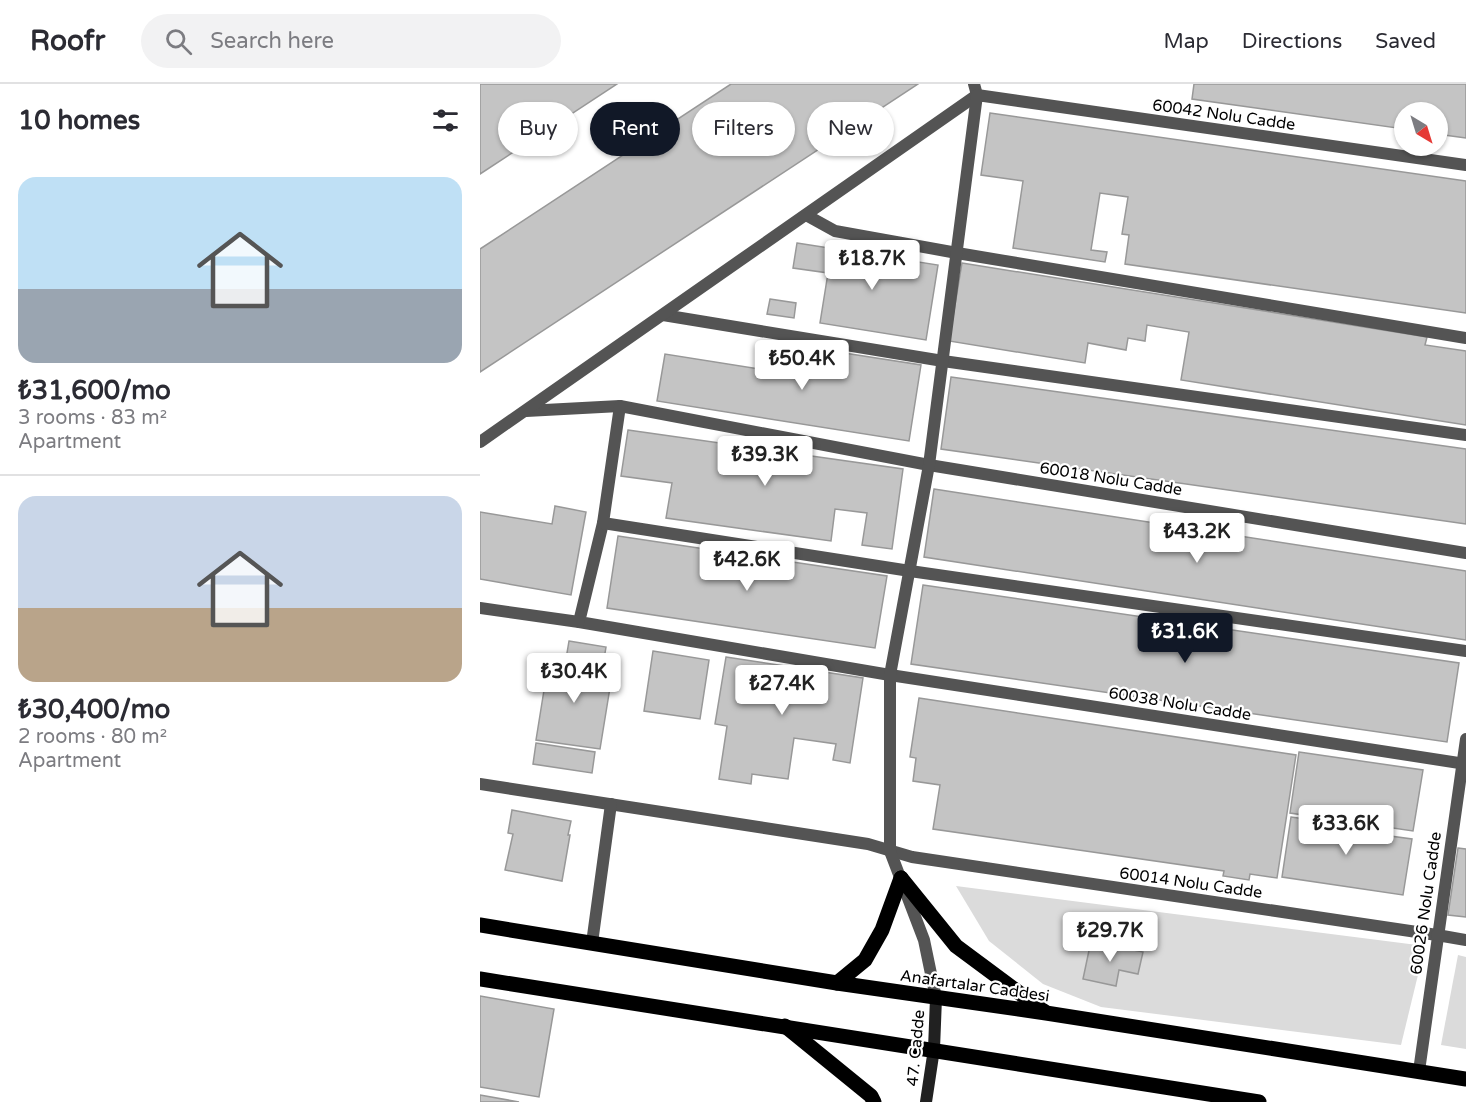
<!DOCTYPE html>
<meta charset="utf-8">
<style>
body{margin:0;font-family:"Varela Round",sans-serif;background:#f2f2f3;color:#2b2b33;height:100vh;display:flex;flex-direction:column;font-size:22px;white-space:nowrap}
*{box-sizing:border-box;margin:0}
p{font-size:20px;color:#7c7c81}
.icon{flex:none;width:33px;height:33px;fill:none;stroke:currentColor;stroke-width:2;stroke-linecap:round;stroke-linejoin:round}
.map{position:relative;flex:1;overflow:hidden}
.sheet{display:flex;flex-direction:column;background:#fff;width:480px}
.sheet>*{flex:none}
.banner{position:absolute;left:18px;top:18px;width:570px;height:54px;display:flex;gap:12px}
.needle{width:39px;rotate:142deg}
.buttons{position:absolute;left:914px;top:18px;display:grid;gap:12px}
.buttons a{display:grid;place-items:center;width:54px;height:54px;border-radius:50%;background:#fff;box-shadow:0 2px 4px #0004;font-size:30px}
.price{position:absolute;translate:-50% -51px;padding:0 14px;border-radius:6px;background:#fff;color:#222;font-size:20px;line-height:39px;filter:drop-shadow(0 2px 3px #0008)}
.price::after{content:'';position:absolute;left:50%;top:36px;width:18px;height:14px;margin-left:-9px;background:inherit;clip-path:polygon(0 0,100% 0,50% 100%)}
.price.active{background:#111827;color:#fff}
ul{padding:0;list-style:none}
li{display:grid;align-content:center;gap:12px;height:318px;padding:0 18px}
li+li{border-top:2px solid #e1e1e2}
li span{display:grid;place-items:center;height:186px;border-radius:18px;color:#555}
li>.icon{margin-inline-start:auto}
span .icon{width:108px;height:108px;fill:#fffc;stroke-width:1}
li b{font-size:26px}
h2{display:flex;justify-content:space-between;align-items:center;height:72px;padding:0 18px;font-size:26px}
.tag{padding:0 21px;border-radius:27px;background:#fff;box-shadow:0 2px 4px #0004;font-size:21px;line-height:54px}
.tag.active{background:#111827;color:#fff}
header{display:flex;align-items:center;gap:36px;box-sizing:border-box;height:84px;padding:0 30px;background:#fff;border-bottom:2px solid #e1e1e2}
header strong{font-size:28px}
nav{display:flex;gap:33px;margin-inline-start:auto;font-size:21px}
.search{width:420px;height:54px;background:#f2f2f3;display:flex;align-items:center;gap:15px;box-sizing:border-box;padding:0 21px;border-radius:33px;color:#7c7c81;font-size:22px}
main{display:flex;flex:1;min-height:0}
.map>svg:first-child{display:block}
.green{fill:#dbdbdb}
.building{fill:#c4c4c4;stroke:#989898;stroke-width:1.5}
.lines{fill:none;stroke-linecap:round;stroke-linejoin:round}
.lane{stroke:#545454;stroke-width:12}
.street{stroke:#545454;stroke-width:12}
.secondary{stroke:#212121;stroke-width:12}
.primary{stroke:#000;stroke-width:15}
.labels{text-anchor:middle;stroke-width:4.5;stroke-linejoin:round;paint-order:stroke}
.street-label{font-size:16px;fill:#000;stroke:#fff}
</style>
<header>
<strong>Roofr</strong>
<div class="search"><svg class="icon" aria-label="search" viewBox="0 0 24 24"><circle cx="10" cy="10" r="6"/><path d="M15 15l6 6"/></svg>Search here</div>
<nav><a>Map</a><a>Directions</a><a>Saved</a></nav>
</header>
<main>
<section class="sheet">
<h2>10 homes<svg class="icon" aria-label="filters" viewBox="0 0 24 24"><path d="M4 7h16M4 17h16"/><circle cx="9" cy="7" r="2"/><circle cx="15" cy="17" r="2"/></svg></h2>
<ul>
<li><span style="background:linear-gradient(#bfe0f5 60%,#9aa5b1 0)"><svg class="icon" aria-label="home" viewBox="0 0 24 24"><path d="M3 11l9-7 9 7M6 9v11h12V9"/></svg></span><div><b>₺31,600/mo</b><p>3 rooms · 83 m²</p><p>Apartment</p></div></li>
<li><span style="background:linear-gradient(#c9d6e8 60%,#b9a48a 0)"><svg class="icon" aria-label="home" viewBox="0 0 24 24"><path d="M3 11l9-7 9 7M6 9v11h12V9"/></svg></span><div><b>₺30,400/mo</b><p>2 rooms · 80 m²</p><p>Apartment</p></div></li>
</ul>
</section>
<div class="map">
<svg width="986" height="1018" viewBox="0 0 986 1018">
<rect width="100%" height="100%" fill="#fff"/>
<g class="green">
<polygon points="476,802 945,862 921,961 621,923 563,900 509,857"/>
<polygon points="978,871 986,873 986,965 961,961"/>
</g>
<g class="building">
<polygon points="0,0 137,0 0,90"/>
<polygon points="251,0 438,0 0,288 0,165"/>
<polygon points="714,0 986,0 986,54 957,50 957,28 924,28 924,45 712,15"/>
<polygon points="510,29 986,97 986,229 645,180 649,151 642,150 648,113 620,109 611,166 627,168 625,178 533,164 543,97 501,91"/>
<polygon points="317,159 458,181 446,256 340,239 348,189 313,184"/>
<polygon points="482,179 947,253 945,261 986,267 986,341 701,296 709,248 667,241 665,257 648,254 646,266 608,259 605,279 469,257"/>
<polygon points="290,215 316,219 314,234 287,230"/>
<polygon points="332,264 441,281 429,357 177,317 185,270 285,286 288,268 312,272 309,289 328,292"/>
<polygon points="471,293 986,365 986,440 461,365"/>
<polygon points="148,346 423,385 412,465 382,461 387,429 355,425 351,457 186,434 192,399 141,392"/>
<polygon points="454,405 986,487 986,556 444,473"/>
<polygon points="75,422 106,428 91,511 0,495 0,428 72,440"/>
<polygon points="138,452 407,492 395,564 127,524"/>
<polygon points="443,501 979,579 967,658 431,580"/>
<polygon points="89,557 126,563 123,581 86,575"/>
<polygon points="173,567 229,576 220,635 164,627"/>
<polygon points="246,573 383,594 370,679 353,676 356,660 314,654 308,695 272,690 271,700 239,695 247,642 235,640"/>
<polygon points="69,575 133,585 120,665 56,656"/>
<polygon points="439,614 816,671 797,794 770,790 769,796 743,792 744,787 453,745 460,701 433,697 436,674 430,673"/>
<polygon points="56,659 115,668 112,689 53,680"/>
<polygon points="819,668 943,686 933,747 810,729"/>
<polygon points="32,726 91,737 88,751 90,751 82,797 25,786 33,750 28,749"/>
<polygon points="811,733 888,744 888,749 932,755 923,811 802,793"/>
<polygon points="978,764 986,765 986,833 968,831"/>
<polygon points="611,857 663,868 658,890 639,886 636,902 603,895"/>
<polygon points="0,912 74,925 59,1013 0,1003"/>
<polygon points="0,1011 39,1018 0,1018"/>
</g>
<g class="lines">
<g class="lane">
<polyline points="326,131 355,147 477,169 986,254"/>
<polyline points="183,231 463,277 986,351"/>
<polyline points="46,327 140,322"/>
<polyline points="0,358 497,11 494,0"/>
<polyline points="123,439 99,538 410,591 986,680"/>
<polyline points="986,469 449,381 140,322 123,439 430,487 986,567"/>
<polyline points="0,524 99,538"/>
<polyline points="0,700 388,760 432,773 957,851"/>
<polyline points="112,859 131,720"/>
<polyline points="456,914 444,856 410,767 410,591 449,381 497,11 986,81"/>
<polyline points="939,987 986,655"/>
</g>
<polyline class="street" points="957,851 986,856"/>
<polyline class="secondary" points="446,1018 454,965 456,914"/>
<g class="primary">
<polyline points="421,794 476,862 565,928"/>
<polyline points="0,841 357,899 566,929 986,995"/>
<polyline points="0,895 779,1018"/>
<polyline points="357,899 385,876 402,846 421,794"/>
<polyline points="305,942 391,1012 394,1018"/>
</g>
</g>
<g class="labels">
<g class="street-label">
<text transform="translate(744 30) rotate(8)" y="6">60042 Nolu Cadde</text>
<text transform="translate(631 394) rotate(9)" y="6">60018 Nolu Cadde</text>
<text transform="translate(700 619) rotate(9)" y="6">60038 Nolu Cadde</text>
<text transform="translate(711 798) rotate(8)" y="6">60014 Nolu Cadde</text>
<text transform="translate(945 819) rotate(-82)" y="6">60026 Nolu Cadde</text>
<text transform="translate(495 901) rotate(8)" y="6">Anafartalar Caddesi</text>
<text transform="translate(435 964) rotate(-85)" y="6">47. Cadde</text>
</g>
</g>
</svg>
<div class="buttons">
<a><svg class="needle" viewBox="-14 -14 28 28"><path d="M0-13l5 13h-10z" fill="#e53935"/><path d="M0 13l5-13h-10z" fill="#7c7c81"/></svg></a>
</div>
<b class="price" style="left:392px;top:207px">₺18.7K</b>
<b class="price" style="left:322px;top:307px">₺50.4K</b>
<b class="price" style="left:285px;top:403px">₺39.3K</b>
<b class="price" style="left:717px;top:480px">₺43.2K</b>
<b class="price" style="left:267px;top:508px">₺42.6K</b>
<b class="price active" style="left:705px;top:580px">₺31.6K</b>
<b class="price" style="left:94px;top:620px">₺30.4K</b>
<b class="price" style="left:302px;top:632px">₺27.4K</b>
<b class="price" style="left:866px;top:772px">₺33.6K</b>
<b class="price" style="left:630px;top:879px">₺29.7K</b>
<div class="banner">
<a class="tag">Buy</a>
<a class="tag active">Rent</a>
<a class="tag">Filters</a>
<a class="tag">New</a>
</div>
</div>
</main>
